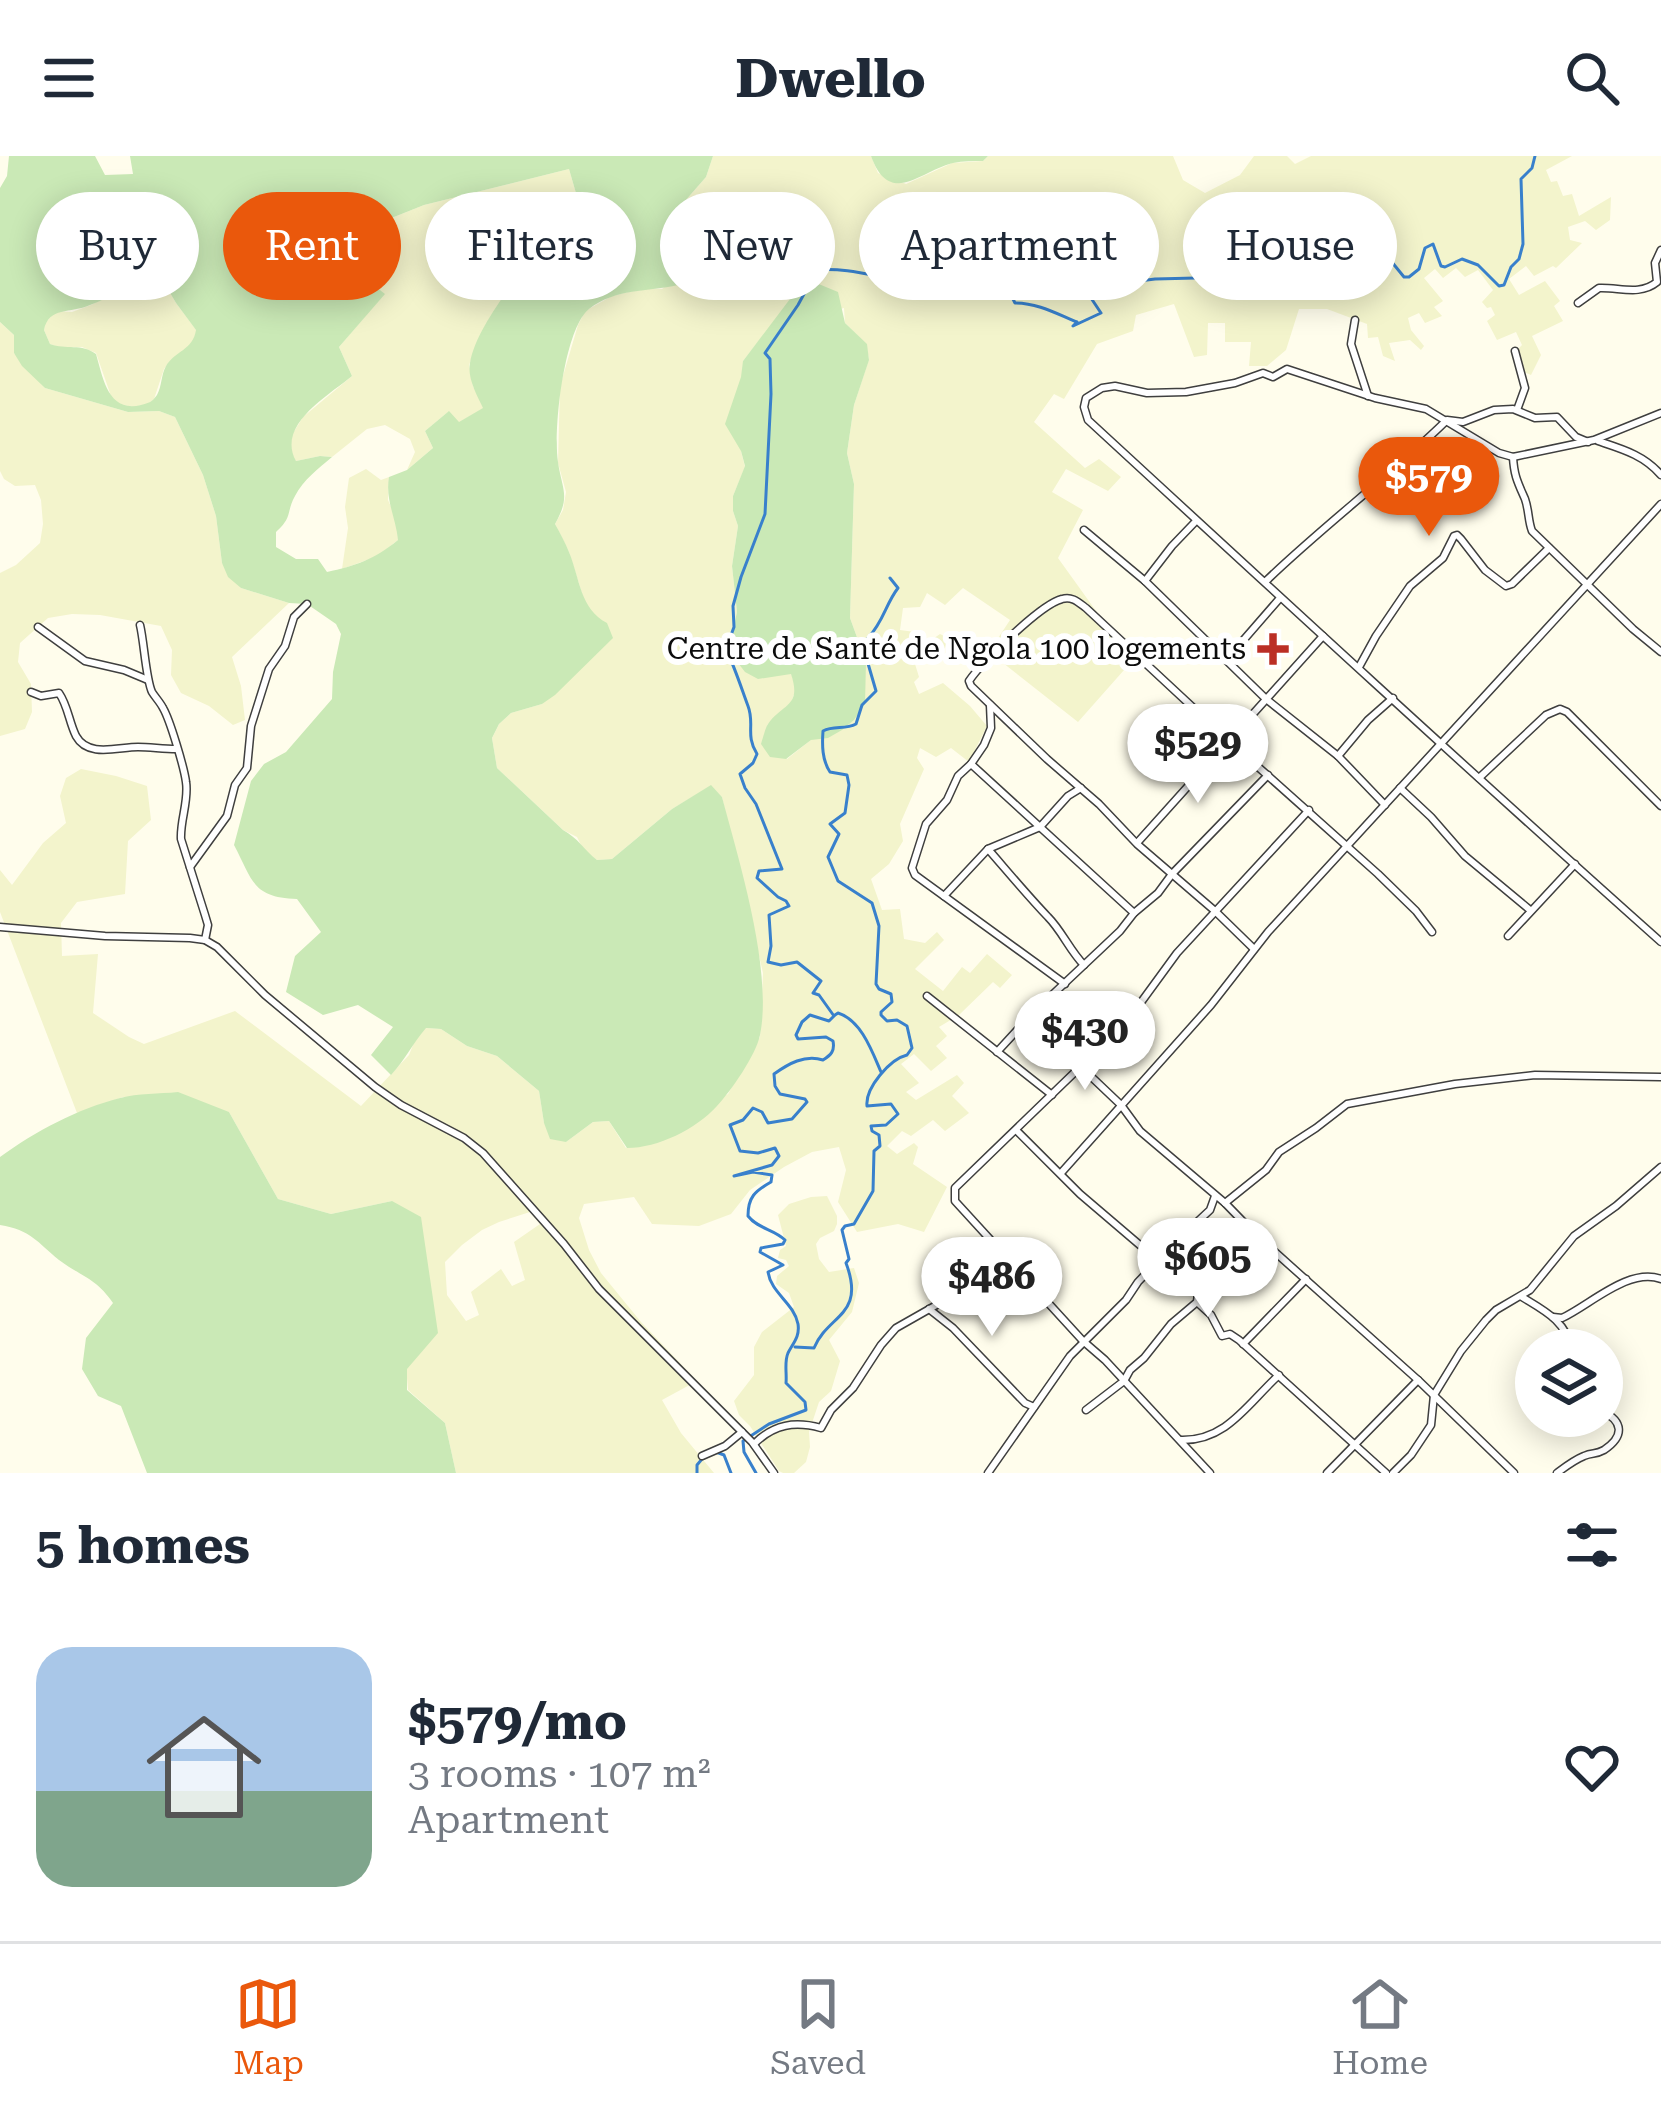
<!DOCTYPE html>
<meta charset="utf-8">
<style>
body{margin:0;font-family:"Roboto Serif",serif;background:#f6f6f7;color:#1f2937;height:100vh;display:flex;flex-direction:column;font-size:45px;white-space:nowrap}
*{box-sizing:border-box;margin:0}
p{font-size:39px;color:#747a83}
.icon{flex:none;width:66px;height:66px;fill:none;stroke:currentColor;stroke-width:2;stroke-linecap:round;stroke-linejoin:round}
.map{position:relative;height:1317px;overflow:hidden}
.panel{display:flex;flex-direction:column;background:#fff;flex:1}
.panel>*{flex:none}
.hud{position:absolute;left:36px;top:36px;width:1590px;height:108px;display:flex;gap:24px}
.fabs{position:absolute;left:1515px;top:1173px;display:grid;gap:24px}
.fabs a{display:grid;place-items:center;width:108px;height:108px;border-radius:50%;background:#fff;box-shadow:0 6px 30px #0003;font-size:60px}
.price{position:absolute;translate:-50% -102px;padding:0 27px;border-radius:42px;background:#fff;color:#222;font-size:39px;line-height:78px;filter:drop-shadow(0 3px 6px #0008)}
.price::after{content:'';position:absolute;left:50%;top:72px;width:36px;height:27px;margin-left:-18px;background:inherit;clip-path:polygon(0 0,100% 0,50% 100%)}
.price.on{background:#ea580c;color:#fff}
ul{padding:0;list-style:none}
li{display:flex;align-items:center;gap:36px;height:300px;padding:0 36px}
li+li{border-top:3px solid #e0e1e3}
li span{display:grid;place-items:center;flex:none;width:336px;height:240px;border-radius:36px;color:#555}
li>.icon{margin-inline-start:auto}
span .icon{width:144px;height:144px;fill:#fffc;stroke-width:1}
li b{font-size:51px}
h2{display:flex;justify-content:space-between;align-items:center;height:144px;padding:0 36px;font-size:51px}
.chip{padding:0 42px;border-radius:54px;background:#fff;box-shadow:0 6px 30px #0003;font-size:42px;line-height:108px}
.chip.on{background:#ea580c;color:#fff}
header{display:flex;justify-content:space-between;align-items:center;height:156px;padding:0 36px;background:#fff;font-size:54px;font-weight:700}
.tab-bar{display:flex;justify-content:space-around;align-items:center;height:168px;border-top:3px solid #e0e1e3;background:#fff;font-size:33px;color:#747a83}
.tab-bar a{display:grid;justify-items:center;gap:6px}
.tab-bar .on{color:#ea580c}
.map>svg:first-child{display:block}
.farmland{fill:#f3f4cc;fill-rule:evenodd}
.green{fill:#cae9b6;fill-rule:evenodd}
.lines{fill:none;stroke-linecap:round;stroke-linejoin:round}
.stream{stroke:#3880cc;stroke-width:3}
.minor-casing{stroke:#3f3f3f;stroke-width:9}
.minor{stroke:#fff;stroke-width:6}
.poi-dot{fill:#bb2f25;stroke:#fff;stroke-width:4.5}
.labels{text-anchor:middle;stroke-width:12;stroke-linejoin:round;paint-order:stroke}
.poi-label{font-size:30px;fill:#0c0c0c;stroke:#fff;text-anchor:end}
</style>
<header><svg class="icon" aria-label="menu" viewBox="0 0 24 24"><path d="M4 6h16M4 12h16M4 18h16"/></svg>Dwello<svg class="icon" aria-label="search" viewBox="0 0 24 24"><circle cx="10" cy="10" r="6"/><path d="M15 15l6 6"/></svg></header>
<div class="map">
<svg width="1661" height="1317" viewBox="0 0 1661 1317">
<rect width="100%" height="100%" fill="#fffdec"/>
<g class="farmland">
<path d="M 713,0 L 871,0 L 878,17 L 906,28 L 952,7 L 983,5 L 988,0 L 1173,0 L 1183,24 L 1205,37 L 1240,19 L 1254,0 L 1287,0 L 1295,8 L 1311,0 L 1572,0 L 1546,14 L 1551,26 L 1557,25 L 1563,40 L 1572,38 L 1579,60 L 1611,41 L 1610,64 L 1596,74 L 1585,65 L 1568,71 L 1570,84 L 1582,87 L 1556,112 L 1553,110 L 1534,120 L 1526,110 L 1509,123 L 1519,139 L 1545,125 L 1560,145 L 1554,150 L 1563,165 L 1532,180 L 1541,199 L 1531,219 L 1522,215 L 1517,194 L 1522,189 L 1516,176 L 1497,184 L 1487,165 L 1495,159 L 1491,151 L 1487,152 L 1482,146 L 1493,134 L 1478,114 L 1465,121 L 1456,112 L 1443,122 L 1435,113 L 1424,122 L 1443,145 L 1434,151 L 1442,160 L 1425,167 L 1419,157 L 1408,162 L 1411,174 L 1424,190 L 1421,194 L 1410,184 L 1389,187 L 1395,205 L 1383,200 L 1378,181 L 1368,182 L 1367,168 L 1327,153 L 1299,153 L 1286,194 L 1267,210 L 1249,210 L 1251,186 L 1225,186 L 1225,167 L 1208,167 L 1207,199 L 1194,201 L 1174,148 L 1136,159 L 1133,175 L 1097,188 L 1064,243 L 1054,238 L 1034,266 L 1085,312 L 1099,303 L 1121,321 L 1108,335 L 1066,313 L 1052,336 L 1083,354 L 1058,402 L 1132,505 L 1078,566 L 989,496 L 1010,464 L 963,432 L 945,449 L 927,437 L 920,451 L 903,452 L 900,474 L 915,476 L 927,487 L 940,478 L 948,482 L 945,492 L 915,508 L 919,521 L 914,526 L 919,538 L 943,527 L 970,550 L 987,570 L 969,606 L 951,592 L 936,601 L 920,592 L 917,602 L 924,613 L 900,668 L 903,685 L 889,708 L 871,723 L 882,754 L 900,753 L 904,783 L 925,787 L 937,776 L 944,784 L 915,813 L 943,835 L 962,811 L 970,817 L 987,798 L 1012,819 L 1000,832 L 993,826 L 959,859 L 939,871 L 947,880 L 936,890 L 947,902 L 931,915 L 914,898 L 901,908 L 919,927 L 906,936 L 916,944 L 957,919 L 964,927 L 952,940 L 969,957 L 945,975 L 933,964 L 911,980 L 902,975 L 887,990 L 897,998 L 914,987 L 918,991 L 913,1008 L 947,1031 L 924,1076 L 898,1068 L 857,1076 L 838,1046 L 846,1014 L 839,991 L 812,996 L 784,1011 L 750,1034 L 731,1058 L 699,1070 L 652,1068 L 634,1041 L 584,1048 L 579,1062 L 589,1094 L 601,1117 L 641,1166 L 697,1225 L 662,1244 L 681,1277 L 714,1317 L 456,1317 L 445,1267 L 408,1234 L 392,1045 L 331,1058 L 278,1043 L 229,956 L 123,941 L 77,957 L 0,756 L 0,714 L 12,729 L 43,687 L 66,667 L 60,640 L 66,622 L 81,613 L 116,620 L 147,630 L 151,664 L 128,685 L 125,738 L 77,746 L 61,767 L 62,800 L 98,798 L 93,857 L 129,881 L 144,888 L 235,855 L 361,950 L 409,899 L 415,884 L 425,872 L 441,873 L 467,890 L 497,900 L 539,935 L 544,967 L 566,986 L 593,966 L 609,965 L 626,992 L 728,938 L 760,881 L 763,817 L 722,641 L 711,630 L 672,653 L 612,703 L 597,704 L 584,695 L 577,681 L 563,674 L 497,612 L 492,582 L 499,568 L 511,557 L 542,548 L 594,460 L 585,447 L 569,396 L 555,368 L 563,354 L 566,336 L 558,307 L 560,230 L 578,169 L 585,155 L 612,140 L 645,132 L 662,133 L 685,115 L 685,45 L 706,21 ZM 844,152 L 845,167 L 866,188 L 869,203 L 854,249 L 847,297 L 854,328 L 850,462 L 866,506 L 828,581 L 812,583 L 787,603 L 767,569 L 791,548 L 796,532 L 791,517 L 730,487 L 737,456 L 732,410 L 738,370 L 733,355 L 733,340 L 745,311 L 741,295 L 743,205 L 769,172 ZM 530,1056 L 540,1068 L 514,1086 L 525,1124 L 512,1130 L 501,1113 L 471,1136 L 479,1159 L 466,1165 L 447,1139 L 445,1106 L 462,1089 L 482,1074 L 499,1066 Z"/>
<polygon points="569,13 580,51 556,57 547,44 526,49 528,60 545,75 534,97 512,127 481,179 469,209 473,230 484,252 458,267 448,256 425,275 433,292 407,314 415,296 410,283 385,269 367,273 332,301 320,300 296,305 291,299 290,282 303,261 352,220 339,191 384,138 362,120 345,94 379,67 424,49"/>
<polygon points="144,110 153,112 159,118 176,147 197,175 195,183 191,190 169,206 164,213 154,243 148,248 133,251 117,248 112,243 96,197 82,191 58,191 50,188 44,174 45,167 56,155 72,156 91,149 116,136 137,112"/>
<polygon points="0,166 14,179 14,197 45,232 128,256 159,255 175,261 203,319 216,360 222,407 241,432 289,447 232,501 241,530 245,564 233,569 209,550 181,537 171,519 172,494 161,470 100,459 72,458 48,462 20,487 18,506 31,528 32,556 25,573 0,580 0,417 16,409 40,387 43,368 41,344 35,329 15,330 4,323 0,315"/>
<polygon points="366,313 381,324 389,321 388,344 397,364 398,384 378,400 342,413 348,372 345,351 349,322"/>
<polygon points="827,1040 837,1060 837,1068 834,1075 820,1082 816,1088 819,1103 829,1116 854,1112 859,1127 852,1156 829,1184 840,1205 831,1235 819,1246 809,1276 810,1291 806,1306 794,1317 783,1317 779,1315 750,1270 739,1259 734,1245 754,1219 754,1191 762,1176 794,1151 789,1137 776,1128 777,1120 789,1110 786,1104 778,1102 780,1094 786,1090 778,1059 789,1048 811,1041"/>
</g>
<g class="green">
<path d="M 9,0 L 95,0 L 105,19 L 133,18 L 130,0 L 713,0 L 706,21 L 685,45 L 685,115 L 678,129 C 647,136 616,132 589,153 C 564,173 553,274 558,306 C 562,334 571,340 555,368 C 560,377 565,386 569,396 C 580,423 580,453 607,467 L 613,482 L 555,539 L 542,548 L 511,557 L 499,568 L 492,582 L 497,612 L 563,674 C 578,682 584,694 597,704 L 612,703 L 672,653 L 711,629 L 722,641 C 739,705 773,814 760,879 C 756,899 731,935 717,950 C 696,973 658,992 627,992 L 609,965 L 593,966 L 566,986 L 550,983 L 544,967 L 539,935 L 497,900 L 467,890 L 441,873 L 426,872 C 413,887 405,904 391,919 L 371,899 L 393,871 L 358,849 L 323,859 L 286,836 L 295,800 L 321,776 L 297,743 C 252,741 253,725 234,689 L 251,625 L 264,608 L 286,596 L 332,543 L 333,516 L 341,478 L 336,468 L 307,448 L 289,447 L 241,432 L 228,421 L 222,407 L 216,360 L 203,319 L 175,261 L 159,255 L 128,256 L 45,232 L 22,210 L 14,197 L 14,179 L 0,166 L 0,32 L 7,20 ZM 569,13 L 580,51 L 597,51 L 610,100 L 596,110 L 580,106 L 545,75 C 527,114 477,166 470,207 C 467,222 477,239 483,252 L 459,266 L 449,255 L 425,275 L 433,292 L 407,314 L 389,321 C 385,344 396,362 398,384 C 375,403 355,410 327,416 L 318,403 L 296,403 L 276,391 L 276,376 C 293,361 286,356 295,340 C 303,324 319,312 332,301 L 320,300 L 296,305 C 276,269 328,240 352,220 L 339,191 L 385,138 L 362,120 L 345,94 L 379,67 L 424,49 ZM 144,110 L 153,112 L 159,118 L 176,147 L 196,174 C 193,194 175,195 166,210 C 161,219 162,230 157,239 C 152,246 149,247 141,249 C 108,257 103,222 96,198 C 82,187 66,194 50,188 L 44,174 C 49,150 70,158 90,149 C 98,146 109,141 116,136 C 127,127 131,115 144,110 Z"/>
<path d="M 871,0 L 988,0 L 983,5 C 974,5 963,5 953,7 C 920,15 890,52 871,0 Z"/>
<path d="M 809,124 L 838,136 L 845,167 L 867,188 L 869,204 L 854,249 L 847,297 L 854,328 L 850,462 L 866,506 L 865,548 L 854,564 L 842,574 L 828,582 L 811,584 L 786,603 L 770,601 L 761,588 C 762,585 766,570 768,568 C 783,547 802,551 791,518 L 758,523 L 745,516 L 735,503 L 730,487 L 737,456 L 732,410 L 738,370 L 733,355 L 733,340 L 745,310 L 741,295 L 725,268 L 741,221 L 743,205 L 796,135 Z"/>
<path d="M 178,936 L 229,956 L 278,1043 L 331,1058 L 392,1045 L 421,1061 L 438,1177 L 407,1213 L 407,1234 L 445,1267 L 456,1317 L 147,1317 L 121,1250 L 98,1240 L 82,1213 L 86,1182 L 113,1147 C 96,1122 82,1121 59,1104 C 37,1086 31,1074 0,1069 L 0,1001 C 36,975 77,953 120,942 C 138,937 159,938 178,936 Z"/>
</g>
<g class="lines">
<g class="stream">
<path d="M 835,859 L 838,857 C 861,864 872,895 881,916"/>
<path d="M 795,1191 L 814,1192 C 828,1158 866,1160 846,1107 L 849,1103 L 842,1074 L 845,1070 L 854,1068 L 873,1035 L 874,995 L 880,990 L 879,979 L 872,975 L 871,970 L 886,969 L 898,958 L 891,948 L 867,950 C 865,932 890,903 907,899 L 912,892 L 907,870 L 897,864 L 887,865 L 881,859 L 881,856 L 892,846 L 891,838 L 879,833 L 876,828 L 879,770 L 872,747 L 838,725 L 828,701 L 839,678 L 830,668 L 845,657 L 849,629 L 847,619 L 830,616 C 822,604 822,589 823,575 C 834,569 845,574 856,568 L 862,549 L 876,535 L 867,504 L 868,482 C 884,465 885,449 898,432 L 890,422"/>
<polyline points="716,1296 724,1299 731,1317"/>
<polyline points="697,1317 697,1309 702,1303"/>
<path d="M 756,1317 L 744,1296 L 743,1285 L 769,1268 L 806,1254 L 805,1246 L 786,1227 C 787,1217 784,1206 788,1197 C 793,1187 800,1181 798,1168 C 794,1147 771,1137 768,1116 L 783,1109 L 760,1096 L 761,1092 L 783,1088 L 785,1084 C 774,1073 758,1073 748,1060 C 748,1041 755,1035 771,1026 L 772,1019 L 753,1016 L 734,1020 L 772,1009 L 779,1000 L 775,992 L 758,997 L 740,995 L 730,969 L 743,964 L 753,952 L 762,956 L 768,967 L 792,963 L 807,946 L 805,943 L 780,938 L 775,930 L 774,918 C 788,908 805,898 823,904 C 831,899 835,895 833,885 L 826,881 L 798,883 L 796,879 L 802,866 L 810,859 L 829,865 L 834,860 L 819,839 L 813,837 L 821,825 L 797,806 L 781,809 L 768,806 L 771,790 L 769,759 L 789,750 L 786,745 L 778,741 L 757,722 L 759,715 L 782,713 L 756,648 L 745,632 L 740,618 L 753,607 L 757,598 C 745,579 755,568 748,550 C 741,531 735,512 726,493 L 734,471 L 733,450 L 741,421 L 765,358 L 771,238 L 770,203 L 765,197 L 798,149 L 817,114 C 858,110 900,131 940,126 L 945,132 L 977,123 L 990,134 L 1000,135 L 1011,124 L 1017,123 L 1018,134 L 1013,143 L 1015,147 C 1038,147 1057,158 1077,166 L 1073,170 L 1101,157 L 1091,142 L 1107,129 L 1155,123 L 1236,121 L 1264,126 L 1286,125 L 1298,119 L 1309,121 L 1322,115 L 1345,115 L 1355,129 L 1360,128 L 1381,104 L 1391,105 L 1404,121 L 1409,121 L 1419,113 L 1425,92 L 1433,88 L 1441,110 L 1445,111 L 1462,103 L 1478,109 L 1499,130 L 1504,129 L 1511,111 L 1519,103 L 1523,88 L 1521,23 L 1532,12 L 1535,0"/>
</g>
<g class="minor-casing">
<g id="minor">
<path d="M 1578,147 L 1599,132 C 1619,131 1640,140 1657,126 L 1655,107 L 1661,94"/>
<polyline points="1355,164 1351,188 1368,240"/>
<polyline points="1515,195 1525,232 1517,254"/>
<path d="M 1661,257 L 1594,284 L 1513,301 L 1499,297 L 1426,253 L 1375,242 L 1287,213 L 1273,221 L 1263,217 L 1235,227 L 1186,236 L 1147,237 L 1115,230 L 1102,232 L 1086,242 L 1084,251 L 1088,264 C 1278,439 1468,614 1661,786"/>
<path d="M 1598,285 C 1622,293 1644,299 1661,319"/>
<path d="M 1513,301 C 1514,320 1518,327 1525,343 C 1529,354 1528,365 1532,375 L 1633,473 L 1661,496"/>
<polyline points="1084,374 1145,425 1266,543 1338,600 1385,649"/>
<polyline points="1145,425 1172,390 1196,365"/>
<path d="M 1266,425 C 1324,369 1389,321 1447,264 L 1463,266 L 1494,254 L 1513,253 L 1535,262 L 1557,261 L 1576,281 L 1588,286"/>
<path d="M 140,469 C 144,485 146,524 152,536 C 155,541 160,546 163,552 C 170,564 184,611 186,626 C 189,645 180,664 181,683 L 205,759 L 208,769 L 205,784"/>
<polyline points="38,471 85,505 124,514 148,524"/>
<polyline points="1227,503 1280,442"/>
<polyline points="1359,511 1376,480 1410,430 1443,402 1454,380 1457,379 1461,383 1485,414 1506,430 1512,428 1549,392"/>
<path d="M 31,536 L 41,540 L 59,537 C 68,550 69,566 76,580 C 88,602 118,591 138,591 C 150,591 163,593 176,593"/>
<polyline points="990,549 991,572 984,589 971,608 958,620 947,644 926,668 912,712 915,719 1065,828"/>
<polyline points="1338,600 1368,564 1393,542"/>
<polyline points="971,608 1134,757"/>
<polyline points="1479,622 1546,559 1560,553 1567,556 1661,650"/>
<polyline points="1400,632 1431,661 1465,700 1530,754"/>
<polyline points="1137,687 1323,480"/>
<path d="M 988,693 C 1008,716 1027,739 1048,761 C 1062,775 1070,795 1084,809"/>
<polyline points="190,711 227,660 235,629 247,612 251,570 269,513 285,490 294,461 307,448"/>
<polyline points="944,740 988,693 1040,671 1068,640 1081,632"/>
<polyline points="0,771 105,780 190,782 205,784 217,791 265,839 375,931 401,949 464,982 483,997 564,1088 599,1133 752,1286 774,1317"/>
<polyline points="1508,780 1575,708"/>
<path d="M 1254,793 L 1215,755 L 1137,688 L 1099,648 L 1047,603 L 971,530 L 969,525 C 982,506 1041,448 1062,443 C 1072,440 1078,446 1086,452 L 1229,585 L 1378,718 L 1416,755 L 1432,776"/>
<polyline points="927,840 1052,939"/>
<polyline points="997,896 1033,857 1120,775 1134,757 1158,737 1172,718 1268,619"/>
<polyline points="1081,911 1121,949 1140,975 1225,1047 1257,1080 1418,1224 1514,1317"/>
<polyline points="1017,975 1080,1038 1148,1096 1161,1113 1198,1137 1197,1146 1171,1168 1144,1202 1130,1214 1124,1225 1086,1254"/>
<polyline points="1061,1017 1211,849 1268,776 1661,348"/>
<polyline points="1225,1047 1266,1014 1279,996 1316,972 1347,948 1455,928 1535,919 1661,921"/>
<path d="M 1522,1141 C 1545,1155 1566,1165 1572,1194"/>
<polyline points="1197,1146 1211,1159 1222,1180 1230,1178 1239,1184 1386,1317"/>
<polyline points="929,1153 953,1172 1025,1247 1034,1251"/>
<path d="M 1553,1161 L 1562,1162 C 1590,1149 1629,1111 1661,1123"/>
<polyline points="1243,1188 1306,1123"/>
<path d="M 1181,1284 C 1227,1285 1248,1247 1279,1219"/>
<path d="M 754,1288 C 774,1268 795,1265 821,1272 L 831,1254 L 853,1232 L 881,1189 L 896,1172 L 940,1147 L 998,1094"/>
<polyline points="702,1300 725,1290 742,1276"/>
<polyline points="988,1317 1070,1200 1126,1144 1138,1126 1180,1082 1210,1054 1215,1040"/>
<polyline points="1210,1317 1105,1204 1083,1185 955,1045 955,1032 1104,888 1131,860 1177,797 1309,654"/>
<polyline points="1327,1317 1418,1224"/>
<polyline points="1393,1317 1411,1299 1431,1269 1434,1239 1461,1195 1486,1164 1496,1154 1530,1134 1574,1080 1616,1050 1661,1011"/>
<path d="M 1557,1317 C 1565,1311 1574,1304 1584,1300 C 1593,1296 1595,1299 1604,1294 C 1625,1280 1623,1265 1602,1255"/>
</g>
</g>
<use href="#minor" class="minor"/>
</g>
<path class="poi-dot" d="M1267 475h12v12h12v12h-12v12h-12v-12h-12v-12h12z"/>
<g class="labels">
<g class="poi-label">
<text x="1246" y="503">Centre de Santé de Ngola 100 logements</text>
</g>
</g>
</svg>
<div class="fabs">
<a><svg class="icon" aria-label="layers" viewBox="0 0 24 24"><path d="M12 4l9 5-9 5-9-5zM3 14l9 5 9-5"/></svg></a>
</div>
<b class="price on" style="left:1429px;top:383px">$579</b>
<b class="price" style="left:1198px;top:650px">$529</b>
<b class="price" style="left:1085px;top:937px">$430</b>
<b class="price" style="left:1208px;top:1164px">$605</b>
<b class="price" style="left:992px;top:1183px">$486</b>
<div class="hud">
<a class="chip">Buy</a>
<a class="chip on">Rent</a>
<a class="chip">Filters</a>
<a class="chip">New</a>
<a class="chip">Apartment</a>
<a class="chip">House</a>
</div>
</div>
<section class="panel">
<h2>5 homes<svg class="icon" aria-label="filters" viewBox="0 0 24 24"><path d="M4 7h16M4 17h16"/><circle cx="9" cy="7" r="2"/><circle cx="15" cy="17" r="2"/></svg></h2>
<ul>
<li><span style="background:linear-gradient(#a9c7e8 60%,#7fa58c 0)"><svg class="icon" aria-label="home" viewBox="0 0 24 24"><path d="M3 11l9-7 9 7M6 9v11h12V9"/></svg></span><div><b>$579/mo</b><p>3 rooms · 107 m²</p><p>Apartment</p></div><svg class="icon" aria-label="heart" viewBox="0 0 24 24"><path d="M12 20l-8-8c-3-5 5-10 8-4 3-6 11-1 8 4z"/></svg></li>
</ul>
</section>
<nav class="tab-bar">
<a class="on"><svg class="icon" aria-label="map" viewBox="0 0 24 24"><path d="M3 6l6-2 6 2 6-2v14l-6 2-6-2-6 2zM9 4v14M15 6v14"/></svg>Map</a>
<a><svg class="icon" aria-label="saved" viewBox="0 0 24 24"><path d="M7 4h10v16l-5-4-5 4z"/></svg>Saved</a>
<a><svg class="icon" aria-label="home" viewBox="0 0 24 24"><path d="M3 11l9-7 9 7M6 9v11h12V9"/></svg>Home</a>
</nav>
